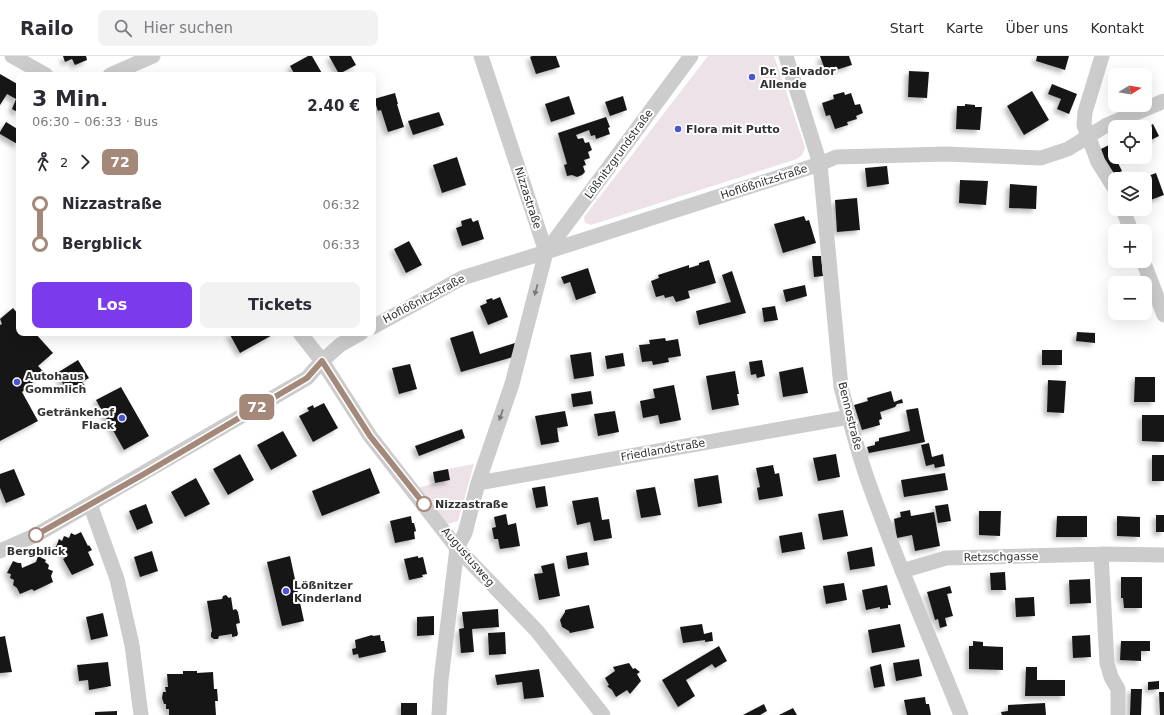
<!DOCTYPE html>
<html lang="de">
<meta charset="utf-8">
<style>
body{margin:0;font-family:"DejaVu Sans",sans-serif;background:#f2f2f3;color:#2b2b33;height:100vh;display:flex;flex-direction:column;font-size:15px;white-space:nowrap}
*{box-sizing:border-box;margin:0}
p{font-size:13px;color:#7c7c81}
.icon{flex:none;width:22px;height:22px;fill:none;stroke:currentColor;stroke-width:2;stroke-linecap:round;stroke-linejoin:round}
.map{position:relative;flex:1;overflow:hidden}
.details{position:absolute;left:16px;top:16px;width:360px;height:264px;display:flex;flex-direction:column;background:#fff;border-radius:8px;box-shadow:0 4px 16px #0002}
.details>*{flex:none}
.badge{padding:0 8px;border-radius:6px;font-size:14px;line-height:26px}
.needle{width:26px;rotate:79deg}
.fabs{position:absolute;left:1108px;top:12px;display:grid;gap:8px}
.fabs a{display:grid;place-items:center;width:44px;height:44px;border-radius:8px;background:#fff;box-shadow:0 4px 16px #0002;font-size:20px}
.map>.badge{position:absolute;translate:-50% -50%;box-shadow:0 0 0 2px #fff}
.legs{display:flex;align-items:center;gap:6px;height:44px;padding:0 16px;font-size:13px}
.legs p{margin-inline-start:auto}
.headline{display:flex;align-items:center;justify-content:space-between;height:68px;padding:0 16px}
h1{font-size:22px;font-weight:800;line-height:30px}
.primary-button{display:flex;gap:8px;margin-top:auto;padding:8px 16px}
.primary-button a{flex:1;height:46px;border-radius:8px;background:#7c3aed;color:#fff;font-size:16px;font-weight:800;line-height:46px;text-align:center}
.primary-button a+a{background:#f2f2f3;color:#2b2b33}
ul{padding:0 16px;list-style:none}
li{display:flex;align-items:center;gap:14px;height:40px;font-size:15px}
li i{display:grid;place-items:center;width:6px;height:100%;margin:0 5px;background:currentColor}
li i::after{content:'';width:10px;height:10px;margin:-5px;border:3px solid;border-radius:50%;background:#fff}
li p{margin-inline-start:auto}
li:first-child i{background:linear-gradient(#0000 50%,currentColor 0)}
li:last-child i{background:linear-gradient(currentColor 50%,#0000 0)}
header{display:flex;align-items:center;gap:24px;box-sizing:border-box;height:56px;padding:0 20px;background:#fff;border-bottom:1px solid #e1e1e2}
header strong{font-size:19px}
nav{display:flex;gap:22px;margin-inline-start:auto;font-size:14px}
.search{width:280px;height:36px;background:#f2f2f3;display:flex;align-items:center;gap:10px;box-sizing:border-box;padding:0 14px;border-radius:8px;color:#7c7c81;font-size:15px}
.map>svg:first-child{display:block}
</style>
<header>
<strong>Railo</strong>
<div class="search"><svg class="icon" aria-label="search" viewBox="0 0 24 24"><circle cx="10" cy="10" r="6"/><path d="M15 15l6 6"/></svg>Hier suchen</div>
<nav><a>Start</a><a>Karte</a><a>Über uns</a><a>Kontakt</a></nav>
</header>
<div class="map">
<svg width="1164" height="659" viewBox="0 0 1164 659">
<defs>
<filter id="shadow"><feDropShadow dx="-3.5" dy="3.5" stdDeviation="2" flood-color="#0004"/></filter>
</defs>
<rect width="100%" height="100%" fill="#fff"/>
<path fill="#ede2e8" d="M708,0H774L805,91L803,98L797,103L591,169L585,167L584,161Z
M474,408L458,465L448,468L418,432L435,427L448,413Z"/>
<path fill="#191919" filter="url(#shadow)" d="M63,0H86L87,4L75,9L72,3L65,6Z
M308,0H312L323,19H295L290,10Z
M329,0H351L356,9L339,18Z
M532,0H556L560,11L536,18L530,1Z
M820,0H849L852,9L826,17Z
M1037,0H1069L1065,14L1036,5Z
M909,15L929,16L927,42L908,41Z
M0,18L19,29V57L12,53L16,43L7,38L0,49Z
M1052,28L1077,38L1069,58L1057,53L1061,43L1048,38Z
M1032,35L1049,64L1024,79L1007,50Z
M844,36L845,39L851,37L855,49L860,48L863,57L856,60L857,63L847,66L848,69L835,73L830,59L826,60L822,47L834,43L833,39Z
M395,37L398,48H397L404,71L388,76L381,54L378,55L374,43Z
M569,40L575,58L551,66L545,48Z
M623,40L627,54L610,60L605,46Z
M965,48L975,49V51H982L980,74L956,73L957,50H965Z
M439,56L444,69L413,79L408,65Z
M606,61L610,71L608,72L610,78L596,83L595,79L591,80L589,74L576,79L578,83L583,82L585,87L589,86L592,94L588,96L590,102L584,104L586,109L583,110L585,116L582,119L577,121L572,119L567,120L564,109L567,108L558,77Z
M6,66L19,74V89L0,78V76Z
M1153,68L1159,80L1145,87V72Z
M1115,86V101L1122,115L1112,120L1099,94Z
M457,101L466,129L442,137L433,109Z
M887,110L889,128L867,131L865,112Z
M1156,117L1164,139L1145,146V123H1140Z
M960,124L988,125L986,149L959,147Z
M1010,128L1037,130L1036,153L1009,152Z
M857,142L860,174L837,176L835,144Z
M804,160L806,165L809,164L816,187L783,197L774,168Z
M471,162L473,166L478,164L484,183L462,190L456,172L462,170L461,165Z
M409,185L422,209L406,217L394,193Z
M812,200H821L823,220L814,221Z
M709,204L716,227L688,235L690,242L676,246L673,240L665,242L664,239L656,241L651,225L659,222L658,219L689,209V212L699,209V207Z
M588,212L596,237L576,244L570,226L564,228L561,221Z
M732,215L746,257L699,269L696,255L731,246L722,219Z
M805,229L807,240L786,246L783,234Z
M500,241L508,261L488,269L480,250L487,247L486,244L492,242L493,244Z
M775,250L778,264L764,266L762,252Z
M13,252L19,259V277H35L53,297L38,310L44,316L22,336L38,365L0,385V269L2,268L0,263Z
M473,275L480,298L515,287L513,301L461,316L450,282Z
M1077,276L1095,277V287L1076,285Z
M229,277H276L240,297Z
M665,282L666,285L678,283L681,300L668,302L669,306L653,309L652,305L642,306L639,289L650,288L649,284Z
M1042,294H1062V309H1042Z
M591,296L594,320L574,323L570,299Z
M623,297L625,310L607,313L605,300Z
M78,304L89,322L82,326L86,331L77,336L74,331L67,335L57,317Z
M762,304L765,320L757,322L756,318L751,319L749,306Z
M410,308L417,333L399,338L392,312Z
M803,311L808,337L783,341L779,316Z
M735,315L739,338H737L739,349L712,354L706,320Z
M1135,321H1155V346H1134Z
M1048,324L1066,325L1064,357L1047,356Z
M674,329L681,364L660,368L658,359L643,362L640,345L655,342L653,333Z
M121,331L149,380L124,394L96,344Z
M591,335L593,348L573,351L571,338Z
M891,335L894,346L902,343L903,347L897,348L895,351L880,356L882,363L879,364L880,369L862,374L854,349L868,345L867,342Z
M324,347L338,372L313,386L299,360L309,355L307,352L313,349L314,352Z
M918,352L925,386L869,397L867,391L875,389V386L879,385V382L910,375L906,354Z
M565,355L568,370L557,372L559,386L541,389L535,360Z
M615,355L619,376L598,380L594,358Z
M1142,359H1164V386L1142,385Z
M462,373L465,382L419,400L415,390Z
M283,375L297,400L271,414L257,389Z
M929,387L932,401L943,398L945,410L935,412L934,408L926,410L921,389Z
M240,398L254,424L228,439L213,413Z
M836,398L840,421L818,425L813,402Z
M1152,399H1164V425H1152Z
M773,409L775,418L779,417L783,440L759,444L757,432L760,431L756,412Z
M370,412L380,437L322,460L312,435Z
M14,413L25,439L6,447L0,432V418Z
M448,413L450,424L435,427L433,416Z
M945,417L948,434L904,441L901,424Z
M718,419L722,447L698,451L694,423Z
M196,422L210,448L185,461L171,436Z
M545,430L548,450L536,452L532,432Z
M655,431L661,459L641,462L636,434Z
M598,441L602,464L609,463L612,482L594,485L590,466L577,469L572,445Z
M146,448L153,467L137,474L129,455Z
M948,448L951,465L938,467L935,450Z
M843,454L848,480L823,484L818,458Z
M910,454L911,460L934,456L940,490L915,495L912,479L897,482L894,463L901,461L900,456Z
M979,455H1001L1000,480L979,479Z
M506,458L508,469L516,467L520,490L500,493L498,483H494L492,472L496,471L494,461Z
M1156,459H1164V476H1156Z
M411,460L412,467H414L416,475L414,476L415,483L395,487L390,465Z
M1057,460H1087V481H1056Z
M1117,460L1140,461V481L1117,480Z
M81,476L88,490L89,489L92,494L88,496L94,509L72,519L63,503L65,502L61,494L56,491L59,483L62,485L64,480L69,482L71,477L75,479Z
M802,476L805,493L782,497L779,480Z
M872,491L875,510L850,514L847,496Z
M152,495L158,515L140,521L134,501Z
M587,496L589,509L568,513L566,500Z
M38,500L46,504L45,506L49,509L48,513L53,515L51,520L53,526L34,535L32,533L20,538L17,532L13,529L14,524L10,522L11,518L7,517L13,505L18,507H21L22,512L36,506Z
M290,500L304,565L282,570L267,506Z
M418,500V502L423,501L427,518L422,519L423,521L409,524L404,503Z
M554,507L560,540L539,544L534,518L543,517L541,510Z
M1005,516L1006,534H991L990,517Z
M1121,521H1142V552H1124L1123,542H1121Z
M1090,523L1091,547L1070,548L1069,524Z
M844,527L847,544L826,548L823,530Z
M887,529L891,549H888V552L880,553V551L866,554L862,534Z
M950,530L952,537L947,538L953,560L945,562L947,570L940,572L938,563L935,564L927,536Z
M226,539L229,542L231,541L233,554L236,553L238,556L240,567L236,568L238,578L237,580L232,581V578L219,580L218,583H214L211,581V577L212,575L207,545L222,543L223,540Z
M1034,541L1035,560L1016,561L1015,542Z
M589,549L594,572L570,577L569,575L562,571L560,564L565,556V554Z
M498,553L499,571L472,573L474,596L461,597L459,573L464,572L462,556Z
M103,557L108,580L91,584L86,561Z
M434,560V579L417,580V561Z
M702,568L704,578L712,576L713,585L705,586V584L683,587L680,571Z
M900,568L905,591L872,597L868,574Z
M505,576L506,598L489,599L488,577Z
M372,579L373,580L380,579L381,585H384L386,596L359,602L358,598L353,599L352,593L356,592L355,584Z
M1090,579L1091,601L1073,602L1072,580Z
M5,580L12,616L0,617V581Z
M973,585L983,586V590L1003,591V614L969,613V590H973Z
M1121,585H1150V595H1141V605L1120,604Z
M719,590L727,605L715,612L712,608L686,624L695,640L678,651L662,624Z
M919,603L922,620L896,625L893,607Z
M108,606L111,630L89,634L88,624L79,625L77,609Z
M629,607L633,613L635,612L640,616L637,618L641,625L630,638L627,634L616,641L612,634L607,630L609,629L605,622L615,615L613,611Z
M881,608L885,630L874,632L870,611Z
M1026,611H1037V624H1065V640H1025Z
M539,613L544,641L524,643L522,626L497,629L495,619Z
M183,615H197V617L213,616L214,633H217L218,645H215L216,659H169V653H166V648H164L162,642L163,636H166L165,631H168L167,618H183Z
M1159,625V633L1148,634V626Z
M1131,633H1142L1141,659H1130Z
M1159,636H1164V659H1160Z
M925,641L926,648H929L931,659H907L904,644Z
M401,647H417V659H401Z
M1045,647L1046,659H1002L1001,656L1008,655V649Z
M764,648L767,655L760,659H743Z
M793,652L797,659H779Z
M117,655V659H95V656Z"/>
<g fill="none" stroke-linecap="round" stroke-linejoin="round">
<path stroke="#ccc" stroke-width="15" d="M12,0L46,19
M786,0L820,108L841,331C849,361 856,390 866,419C894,500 929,579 961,659
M1102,0L1085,56L1084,69L1098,106L1115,133
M110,19L153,0
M1123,153L1131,175
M546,196L691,0
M1143,205L1164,259
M373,271L462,222L546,196L820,108L836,101L946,98L1041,102L1068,93L1105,70L1164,45
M300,277L322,305L370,380L457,492L537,575L603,659
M478,427L849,361
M90,448L117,523L132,589L141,659
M0,495L36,479L90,448L307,322L322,305L340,289L361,277
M1101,498L1107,607L1111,621L1118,633V659
M902,515L946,502L1101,498L1164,499
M439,659L441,624L457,492L465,477L478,427L512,328L546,196L481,0"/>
</g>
<defs><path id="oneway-solid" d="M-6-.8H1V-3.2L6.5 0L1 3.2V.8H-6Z"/></defs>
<g fill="#777">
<use href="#oneway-solid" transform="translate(536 234) rotate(105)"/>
<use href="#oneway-solid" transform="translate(501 359) rotate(109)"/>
</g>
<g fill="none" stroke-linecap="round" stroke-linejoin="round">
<defs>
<path id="line-1" d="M36,479L144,418L307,322L322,305L370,380L424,448"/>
</defs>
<use href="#line-1" stroke="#fff" stroke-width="9"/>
<use href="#line-1" stroke="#a4897a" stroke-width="6"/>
</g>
<g fill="#4b53d2" stroke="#fff" stroke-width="1.5">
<circle cx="752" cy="21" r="4"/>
<circle cx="678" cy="73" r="4"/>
<circle cx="17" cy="326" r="4"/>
<circle cx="122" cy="362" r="4"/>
<circle cx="286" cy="535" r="4"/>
</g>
<g fill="#fff" stroke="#a4897a" stroke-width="2">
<circle cx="424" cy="448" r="7"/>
<circle cx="36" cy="479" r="7"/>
</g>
<g text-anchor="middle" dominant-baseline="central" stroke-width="4" stroke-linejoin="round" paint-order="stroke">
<g font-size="11" font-weight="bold" fill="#323232" stroke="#fff" text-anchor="start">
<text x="760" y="15">Dr. Salvador<tspan x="760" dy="13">Allende</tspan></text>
<text x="686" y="73">Flora mit Putto</text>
<text x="25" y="320">Autohaus<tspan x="25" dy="13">Gommlich</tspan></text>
<text x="114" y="356" text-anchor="end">Getränkehof<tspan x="114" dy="13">Flack</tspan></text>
<text x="294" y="529">Lößnitzer<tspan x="294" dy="13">Kinderland</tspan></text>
</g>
<g font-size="11" fill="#323232" stroke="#fff">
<text transform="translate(619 98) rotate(-54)">Lößnitzgrundstraße</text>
<text transform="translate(764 126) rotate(-18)">Hoflößnitzstraße</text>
<text transform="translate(528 142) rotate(72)">Nizzastraße</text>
<text transform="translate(424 243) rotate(-28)">Hoflößnitzstraße</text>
<text transform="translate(850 360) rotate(76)">Bennostraße</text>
<text transform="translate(663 394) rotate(-10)">Friedlandstraße</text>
<text transform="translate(468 501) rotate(49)">Augustusweg</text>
<text transform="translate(1001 501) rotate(-1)">Retzschgasse</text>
</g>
<g font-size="11" font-weight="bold" fill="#323232" stroke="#fff" text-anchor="start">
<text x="435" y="448">Nizzastraße</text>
<text x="36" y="495" text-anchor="middle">Bergblick</text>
</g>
</g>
</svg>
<div class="fabs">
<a><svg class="needle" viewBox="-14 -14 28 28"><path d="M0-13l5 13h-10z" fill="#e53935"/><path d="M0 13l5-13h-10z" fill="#7c7c81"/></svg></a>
<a><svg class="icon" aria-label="locate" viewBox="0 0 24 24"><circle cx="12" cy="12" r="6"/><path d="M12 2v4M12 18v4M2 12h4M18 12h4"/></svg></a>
<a><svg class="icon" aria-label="layers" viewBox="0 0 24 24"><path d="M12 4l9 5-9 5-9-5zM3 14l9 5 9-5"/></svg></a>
<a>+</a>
<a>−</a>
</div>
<b class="badge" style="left:257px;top:351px;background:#a4897a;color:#fff">72</b>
<section class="details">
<div class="headline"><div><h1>3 Min.</h1><p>06:30 – 06:33 · Bus</p></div><b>2.40 €</b></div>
<div class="legs"><svg class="icon" aria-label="walk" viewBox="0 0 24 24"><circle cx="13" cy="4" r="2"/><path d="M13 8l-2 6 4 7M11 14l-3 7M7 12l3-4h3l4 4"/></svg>2<svg class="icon" aria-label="forward" viewBox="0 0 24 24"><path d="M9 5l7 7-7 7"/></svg><b class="badge" style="background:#a4897a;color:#fff">72</b></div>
<ul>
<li><i style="color:#a4897a"></i><b>Nizzastraße</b><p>06:32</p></li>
<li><i style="color:#a4897a"></i><b>Bergblick</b><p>06:33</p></li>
</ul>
<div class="primary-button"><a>Los</a><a>Tickets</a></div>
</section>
</div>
